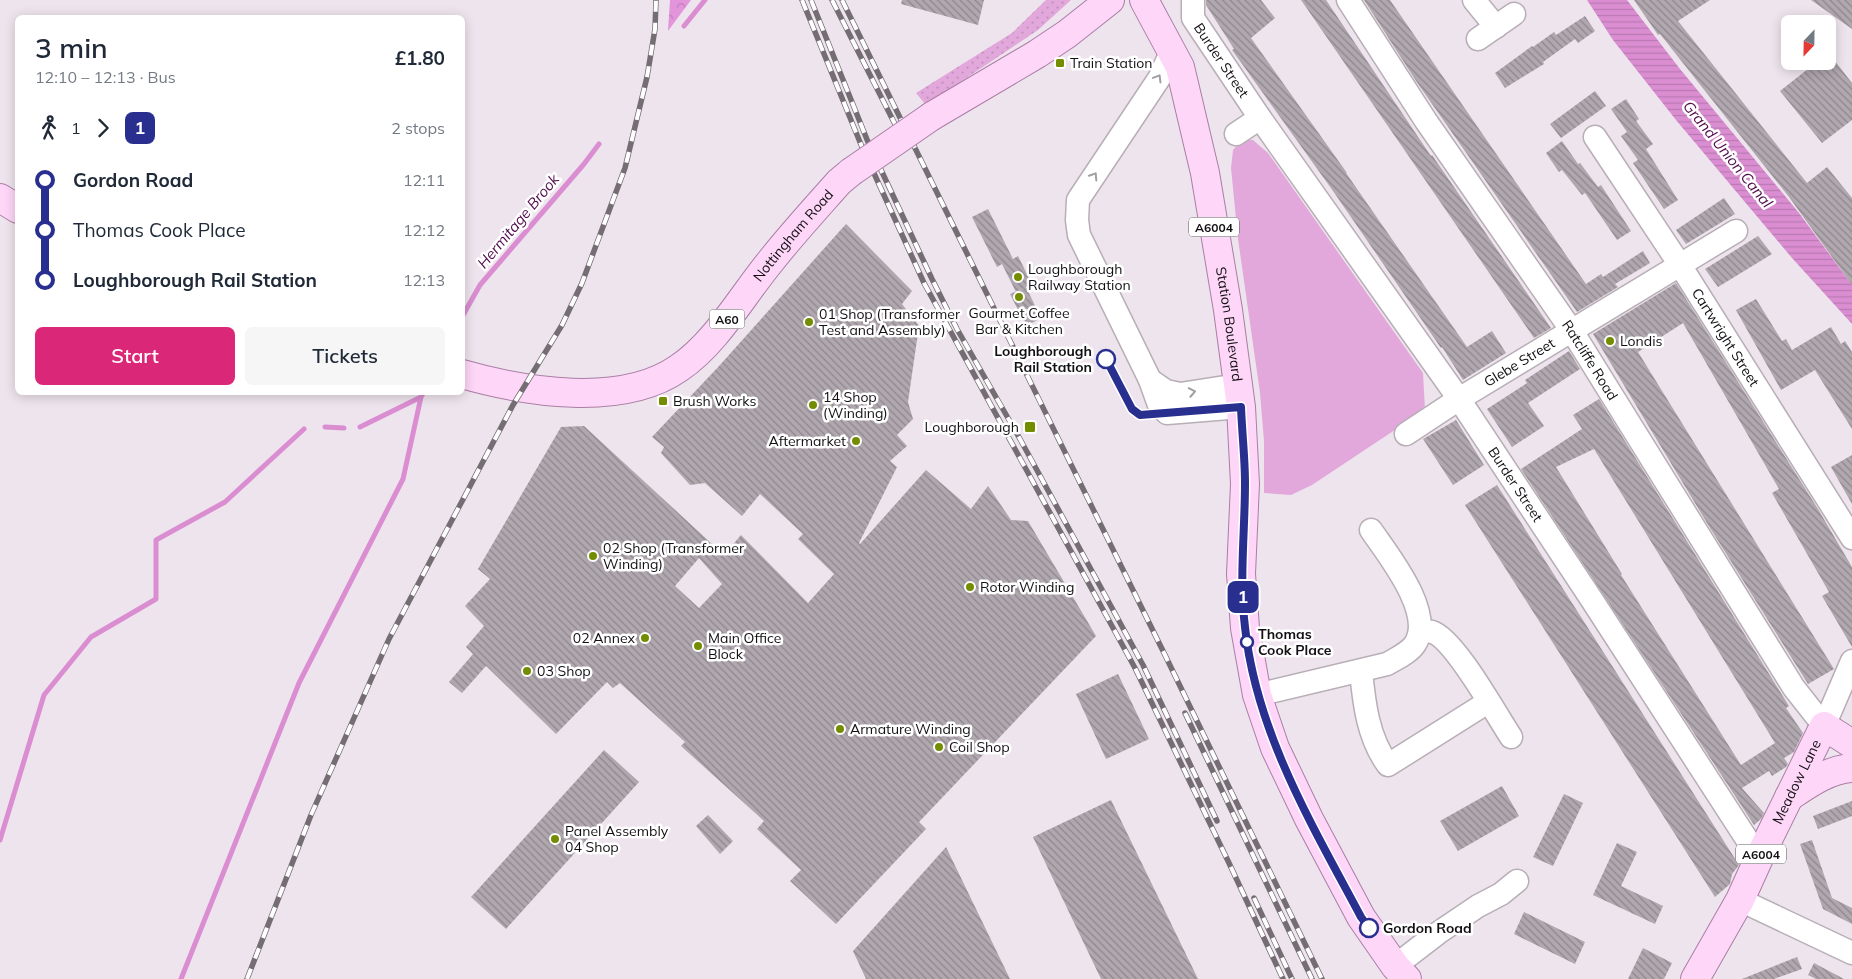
<!DOCTYPE html>
<meta charset="utf-8">
<style>
body{margin:0;font-family:Mulish,sans-serif;background:#f6f6f7;color:#1f2937;height:100vh;display:flex;flex-direction:column;font-size:19px;white-space:nowrap}
*{box-sizing:border-box;margin:0}
p{font-size:16px;color:#747a83}
.icon{flex:none;width:28px;height:28px;fill:none;stroke:currentColor;stroke-width:2;stroke-linecap:round;stroke-linejoin:round}
.map{position:relative;flex:1;overflow:hidden}
.details{position:absolute;left:15px;top:15px;width:450px;height:380px;display:flex;flex-direction:column;background:#fff;border-radius:8px;box-shadow:0 2px 12px #0003}
.details>*{flex:none}
.badge{padding:0 10px;border-radius:8px;font-size:18px;line-height:32px}
.needle{width:32px;rotate:202deg}
.fabs{position:absolute;left:1781px;top:15px;display:grid;gap:10px}
.fabs a{display:grid;place-items:center;width:55px;height:55px;border-radius:8px;background:#fff;box-shadow:0 2px 12px #0003;font-size:25px}
.map>.badge{position:absolute;translate:-50% -50%;box-shadow:0 0 0 2px #fff}
.legs{display:flex;align-items:center;gap:8px;height:55px;padding:0 20px;font-size:16px}
.legs p{margin-inline-start:auto}
.headline{display:flex;align-items:center;justify-content:space-between;height:85px;padding:0 20px}
h1{font-size:28px;font-weight:600;line-height:38px}
.action{display:flex;gap:10px;margin-top:auto;padding:10px 20px}
.action a{flex:1;height:58px;border-radius:8px;background:#db2777;color:#fff;font-size:20px;font-weight:600;line-height:58px;text-align:center}
.action a+a{background:#f6f6f7;color:#1f2937}
ul{padding:0 20px;list-style:none}
li{display:flex;align-items:center;gap:18px;height:50px;font-size:19px}
li i{display:grid;place-items:center;width:8px;height:100%;margin:0 6px;background:currentColor}
li i::after{content:'';width:12px;height:12px;margin:-6px;border:4px solid;border-radius:50%;background:#fff}
li p{margin-inline-start:auto}
li:first-child i{background:linear-gradient(#0000 50%,currentColor 0)}
li:last-child i{background:linear-gradient(currentColor 50%,#0000 0)}
.map>svg:first-child{display:block}
</style>
<div class="map">
<svg width="1852" height="979" viewBox="0 0 1852 979">
<defs>
<pattern id="grass-dots" width="8" height="8" patternUnits="userSpaceOnUse" patternTransform="scale(1.25)"><rect width="8" height="8" fill="#e2a8db"/><path d="M2 2h.1M6 6h.1" fill="none" stroke="#c190bb" stroke-width="1.8" stroke-linecap="round"/></pattern>
<pattern id="forest-crowns" width="20" height="18" patternUnits="userSpaceOnUse" patternTransform="scale(1.25)"><rect width="20" height="18" fill="#e295da"/><path d="M2 6a3 3 0 1 1 6 0M12 15a3 3 0 1 1 6 0" fill="none" stroke="#c17fba"/></pattern>
<pattern id="water-rules" width="6" height="5" patternUnits="userSpaceOnUse" patternTransform="scale(1.25)"><rect width="6" height="5" fill="#da8ed1"/><path d="M0 2.5h6" fill="none" stroke="#ba79b3"/></pattern>
<pattern id="building-back-hatch" width="6" height="6" patternUnits="userSpaceOnUse" patternTransform="scale(1.25)"><rect width="6" height="6" fill="#b0a7af"/><path d="M-1 5l2 2M0 0l6 6M5-1l2 2" fill="none" stroke="#8e878d"/></pattern>
</defs>
<rect width="100%" height="100%" fill="#eee4ed"/>
<path fill="url(#grass-dots)" d="M1046,0H1071L1038,30L926,105L916,93L1012,33Z"/>
<path fill="url(#forest-crowns)" d="M670,0H691L668,31Z"/>
<path fill="#e2a8db" d="M1247,140H1253L1268,153L1423,373L1425,410L1312,485L1291,495L1264,493V441L1260,393L1238,239L1231,168L1233,150L1241,141Z"/>
<path fill="url(#water-rules)" d="M1587,0H1627L1680,69L1799,213L1852,285V324L1792,258L1676,120L1613,40Z"/>
<g fill="none" stroke-linecap="round" stroke-linejoin="round">
<path stroke="#da8ed1" stroke-width="5" d="M684,26L705,0
M462,317L480,285L584,164L599,144
M325,427L344,428
M360,427L421,397L424,392
M0,840L44,695L91,637L156,599V540L225,502L304,429
M181,979L299,683L403,479L421,397"/>
</g>
<path fill="url(#building-back-hatch)" fill-rule="evenodd" d="M902,0H984L978,25L901,4Z
M1206,0H1261L1275,18L1251,38L1347,173H1346L1467,347L1492,331L1506,353L1463,380L1442,347L1441,348L1333,191L1232,50L1234,49L1206,5Z
M1301,0H1326L1431,156L1432,155L1551,328L1534,338Z
M1364,0H1390L1586,284L1601,274L1603,277L1643,251L1650,263L1615,284L1618,287L1577,312L1416,81Z
M1634,0H1710L1678,21L1807,183L1827,167L1852,198V285L1789,197L1660,34L1658,35Z
M1811,0H1852V29Z
M1585,16L1595,31L1578,43L1575,39L1543,62L1544,64L1505,88L1495,73L1532,46L1533,47L1554,32L1556,35Z
M1818,61H1835L1852,83V120L1822,143L1780,91Z
M1595,91L1606,106L1561,138L1550,124Z
M1626,99L1639,119L1636,121L1653,144L1646,149L1678,200L1664,209L1633,163L1638,160L1621,136L1627,132L1611,109Z
M1562,141L1578,164L1580,163L1598,187L1601,185L1631,231L1617,240L1585,193L1582,195L1562,170L1559,172L1546,153Z
M1724,198L1735,214L1686,244L1676,230Z
M988,209L1013,259L1018,256L1032,284L1016,292L1002,264L997,267L972,217Z
M846,224L912,291L902,304L919,326L908,402L913,419L897,435L907,446L890,461L897,467L859,543L860,544L926,470L971,509L988,486L1011,520L1028,521L1096,636L919,822L926,829L836,924L790,881L801,870L757,829L764,821L681,746L685,742L620,683L613,688L607,682L556,734L486,666L462,693L449,682L473,654L466,647L484,626L465,606L490,579L478,569L561,427L584,426L724,555L741,535L808,603L834,574L798,539L803,534L760,494L742,516L705,483L690,485L661,453L664,447L652,437L720,365ZM699,558L722,584L699,608L675,586Z
M1758,236L1772,254L1718,287L1705,269Z
M1676,283L1818,509L1852,567V647L1822,596L1829,592L1772,493L1779,489L1683,323L1638,352L1834,669L1808,684L1710,528L1593,334Z
M1026,287L1041,318L1026,326L1010,294Z
M1756,299L1782,341L1786,339L1792,350L1831,327L1841,344L1845,341L1852,352V429L1815,370L1781,390L1736,310Z
M1569,351L1580,369L1528,403L1544,426L1512,447L1487,409L1527,383L1525,380Z
M1599,399L1789,706L1786,708L1803,733L1794,752L1784,758L1788,764L1786,767L1772,776L1769,771L1742,788L1764,813L1761,819L1754,825L1521,469L1582,429L1573,415ZM1594,449L1775,743L1741,765L1621,575L1622,574L1556,467Z
M1456,420L1484,465L1453,485L1423,439Z
M1852,455V504L1831,467Z
M1497,485L1739,865L1732,874L1730,884L1715,897L1465,505Z
M1118,674L1149,739L1106,759L1076,694Z
M604,750L639,782L506,929L471,897Z
M1502,786L1519,816L1458,851L1440,821Z
M1564,794L1583,803L1553,866L1533,857Z
M1111,800L1198,979H1101L1033,837Z
M1852,801V816L1818,829L1813,816Z
M708,815L733,841L720,854L696,826Z
M1812,840L1832,898L1852,908V924L1823,909L1800,844Z
M1617,843L1637,852L1621,886L1663,906L1655,924L1593,895Z
M946,847L1010,979H866L853,951Z
M1524,912L1585,942L1575,964L1514,934Z
M1643,948L1672,963L1664,979H1628Z
M1797,957L1802,969L1774,979H1742Z
M1814,963L1844,979H1816L1808,975Z"/>
<g fill="none" stroke-linecap="round" stroke-linejoin="round">
<defs>
<g id="minor">
<path id="s1" d="M1193,0V18L1260,118L1459,399L1590,597L1759,858"/>
<path id="s2" d="M1348,0L1426,121L1572,331L1794,688L1824,726L1852,661"/>
<path d="M1474,0L1496,27"/>
<path d="M1478,39L1514,14"/>
<path d="M1172,50L1160,77L1078,200L1077,220L1079,235L1150,380L1159,405L1167,413L1241,407"/>
<path d="M1236,134L1260,118"/>
<path id="s3" d="M1595,137L1680,265L1852,538"/>
<path d="M1150,380L1166,391L1180,394L1238,385"/>
<path id="s4" d="M1406,434L1459,399L1736,231"/>
<path d="M1420,632C1424,632 1429,631 1432,632C1454,638 1497,716 1511,737"/>
<path d="M1361,671C1364,703 1368,738 1388,765L1488,702"/>
<path d="M1257,695L1387,664C1397,658 1409,653 1415,644C1435,613 1388,555 1371,530"/>
<path d="M1740,900L1852,953"/>
<path d="M1395,966L1438,933L1478,906L1501,894L1517,881"/>
</g>
<g id="major">
<path id="s5" d="M1144,0L1180,67L1205,173L1228,310L1241,407L1245,484L1241,574L1245,628L1257,695L1275,748L1309,819L1361,917L1395,966L1407,979"/>
<path d="M932,116L1037,54L1067,34L1110,0"/>
<path d="M0,198L18,209"/>
<path id="s6" d="M462,374C525,392 622,408 679,368C716,343 742,296 770,262C792,234 816,208 839,182L851,172"/>
<path d="M1789,797C1807,785 1829,769 1852,768"/>
<path id="s7" d="M1695,979L1740,900L1759,858L1824,726L1852,744"/>
</g>
</defs>
<use href="#minor" stroke="#b8aeb6" stroke-width="25"/>
<use href="#major" stroke="#aa7ea5" stroke-width="30"/>
<use href="#minor" stroke="#fff" stroke-width="22"/>
<use href="#major" stroke="#fdd6f8" stroke-width="28"/>
<defs>
<path id="rail" d="M802,0L862,147L924,283L1135,668L1229,863L1283,979
M811,0L868,142L932,279L957,329L1020,439L1143,665L1217,821
M832,0L901,136
M842,0L1165,655L1322,979
M1185,713L1312,979
M1254,898L1292,979
M247,979L311,815L389,639L513,405L562,325L582,283L625,168L647,77L655,29L656,0"/>
</defs>
<use href="#rail" stroke="#746e74" stroke-width="5.5"/>
<use href="#rail" stroke="#fff" stroke-width="4" stroke-dasharray="11" stroke-linecap="butt"/>
<defs>
<path id="major-bridge" d="M851,172L932,116"/>
</defs>
<use href="#major-bridge" stroke="#aa7ea5" stroke-width="30" stroke-linecap="butt"/>
<use href="#major-bridge" stroke="#fdd6f8" stroke-width="28"/>
</g>
<defs><path id="oneway-chevron" d="M-2-3.5L2.5 0L-2 3.5" fill="none" stroke-width="1.6" stroke-linecap="round" stroke-linejoin="round" transform="scale(1.25)"/></defs>
<g stroke="#a19fa1">
<use href="#oneway-chevron" transform="translate(1158 78) rotate(-59)"/>
<use href="#oneway-chevron" transform="translate(1094 176) rotate(-57)"/>
<use href="#oneway-chevron" transform="translate(1192 392) rotate(-11)"/>
</g>
<g fill="none" stroke-linecap="round" stroke-linejoin="round">
<defs>
<path id="line-1" d="M1106,359L1132,409L1140,415L1241,407C1242,433 1245,458 1245,483C1245,532 1239,578 1245,627C1256,732 1312,825 1361,917L1369,928"/>
</defs>
<use href="#line-1" stroke="#fff" stroke-width="11"/>
<use href="#line-1" stroke="#282f8f" stroke-width="8"/>
</g>
<g fill="#748c00" stroke="#fff" stroke-width="2">
<rect x="1055" y="58" width="10" height="10" rx="2.5"/>
<circle cx="1018" cy="277" r="5"/>
<circle cx="1019" cy="297" r="5"/>
<circle cx="809" cy="322" r="5"/>
<circle cx="1610" cy="341" r="5"/>
<rect x="658" y="396" width="10" height="10" rx="2.5"/>
<circle cx="813" cy="405" r="5"/>
<rect x="1024" y="421" width="12" height="12" rx="2.5"/>
<circle cx="856" cy="441" r="5"/>
<circle cx="593" cy="556" r="5"/>
<circle cx="970" cy="587" r="5"/>
<circle cx="645" cy="638" r="5"/>
<circle cx="698" cy="646" r="5"/>
<circle cx="527" cy="671" r="5"/>
<circle cx="840" cy="729" r="5"/>
<circle cx="939" cy="747" r="5"/>
<circle cx="555" cy="839" r="5"/>
</g>
<g fill="#fff" stroke="#282f8f" stroke-width="2.5">
<circle cx="1106" cy="359" r="9"/>
<circle cx="1247" cy="642" r="6"/>
<circle cx="1369" cy="928" r="9"/>
</g>
<g text-anchor="middle" dominant-baseline="central" stroke-width="5" stroke-linejoin="round" paint-order="stroke">
<g fill="#fff" stroke="#5a585a" stroke-width="1">
<rect x="1189" y="217.5" width="50" height="19" rx="4"/>
<rect x="709.5" y="309.5" width="35" height="19" rx="4"/>
<rect x="1736" y="844.5" width="50" height="19" rx="4"/>
</g>
<g font-size="12" font-weight="bold" fill="#131013">
<text x="1214" y="227">A6004</text>
<text x="727" y="319">A60</text>
<text x="1761" y="854">A6004</text>
</g>
<g font-size="14" fill="#131013" stroke="#fff">
<text stroke="none"><textPath href="#s1" startOffset="69">Burder Street</textPath></text>
<text stroke="none"><textPath href="#s6" startOffset="399">Nottingham Road</textPath></text>
<text stroke="none"><textPath href="#s5" startOffset="338">Station Boulevard</textPath></text>
<text stroke="none"><textPath href="#s3" startOffset="239">Cartwright Street</textPath></text>
<text stroke="none"><textPath href="#s2" startOffset="434">Ratcliffe Road</textPath></text>
<text stroke="none"><textPath href="#s4" startOffset="134">Glebe Street</textPath></text>
<text stroke="none"><textPath href="#s1" startOffset="585">Burder Street</textPath></text>
<text stroke="none"><textPath href="#s7" startOffset="222">Meadow Lane</textPath></text>
</g>
<g font-size="14" fill="#131013" stroke="#fff" text-anchor="start">
<text x="1070" y="63">Train Station</text>
<text x="1028" y="269">Loughborough<tspan x="1028" dy="16">Railway Station</tspan></text>
<text x="1019" y="313" text-anchor="middle">Gourmet Coffee<tspan x="1019" dy="16">Bar &amp; Kitchen</tspan></text>
<text x="819" y="314">01 Shop (Transformer<tspan x="819" dy="16">Test and Assembly)</tspan></text>
<text x="1620" y="341">Londis</text>
<text x="823" y="397">14 Shop<tspan x="823" dy="16">(Winding)</tspan></text>
<text x="673" y="401">Brush Works</text>
<text x="1019" y="427" text-anchor="end">Loughborough</text>
<text x="846" y="441" text-anchor="end">Aftermarket</text>
<text x="603" y="548">02 Shop (Transformer<tspan x="603" dy="16">Winding)</tspan></text>
<text x="980" y="587">Rotor Winding</text>
<text x="635" y="638" text-anchor="end">02 Annex</text>
<text x="708" y="638">Main Office<tspan x="708" dy="16">Block</tspan></text>
<text x="537" y="671">03 Shop</text>
<text x="850" y="729">Armature Winding</text>
<text x="949" y="747">Coil Shop</text>
<text x="565" y="831">Panel Assembly<tspan x="565" dy="16">04 Shop</tspan></text>
</g>
<g font-size="14" font-weight="bold" fill="#131013" stroke="#fff" text-anchor="start">
<text x="1092" y="351" text-anchor="end">Loughborough<tspan x="1092" dy="16">Rail Station</tspan></text>
<text x="1258" y="634">Thomas<tspan x="1258" dy="16">Cook Place</tspan></text>
<text x="1383" y="928">Gordon Road</text>
</g>
<g font-size="15" font-style="italic" fill="#510c4d" stroke="#fff">
<text transform="translate(1728 154) rotate(51)">Grand Union Canal</text>
<text transform="translate(518 221) rotate(-50)">Hermitage Brook</text>
</g>
</g>
</svg>
<div class="fabs">
<a><svg class="needle" viewBox="-14 -14 28 28"><path d="M0-13l5 13h-10z" fill="#e53935"/><path d="M0 13l5-13h-10z" fill="#747a83"/></svg></a>
</div>
<b class="badge" style="left:1243px;top:597px;background:#282f8f;color:#fff">1</b>
<section class="details">
<div class="headline"><div><h1>3 min</h1><p>12:10 – 12:13 · Bus</p></div><b>£1.80</b></div>
<div class="legs"><svg class="icon" aria-label="walk" viewBox="0 0 24 24"><circle cx="13" cy="4" r="2"/><path d="M13 8l-2 6 4 7M11 14l-3 7M7 12l3-4h3l4 4"/></svg>1<svg class="icon" aria-label="forward" viewBox="0 0 24 24"><path d="M9 5l7 7-7 7"/></svg><b class="badge" style="background:#282f8f;color:#fff">1</b><p>2 stops</p></div>
<ul>
<li><i style="color:#282f8f"></i><b>Gordon Road</b><p>12:11</p></li>
<li><i style="color:#282f8f"></i><span>Thomas Cook Place</span><p>12:12</p></li>
<li><i style="color:#282f8f"></i><b>Loughborough Rail Station</b><p>12:13</p></li>
</ul>
<div class="action"><a>Start</a><a>Tickets</a></div>
</section>
</div>
